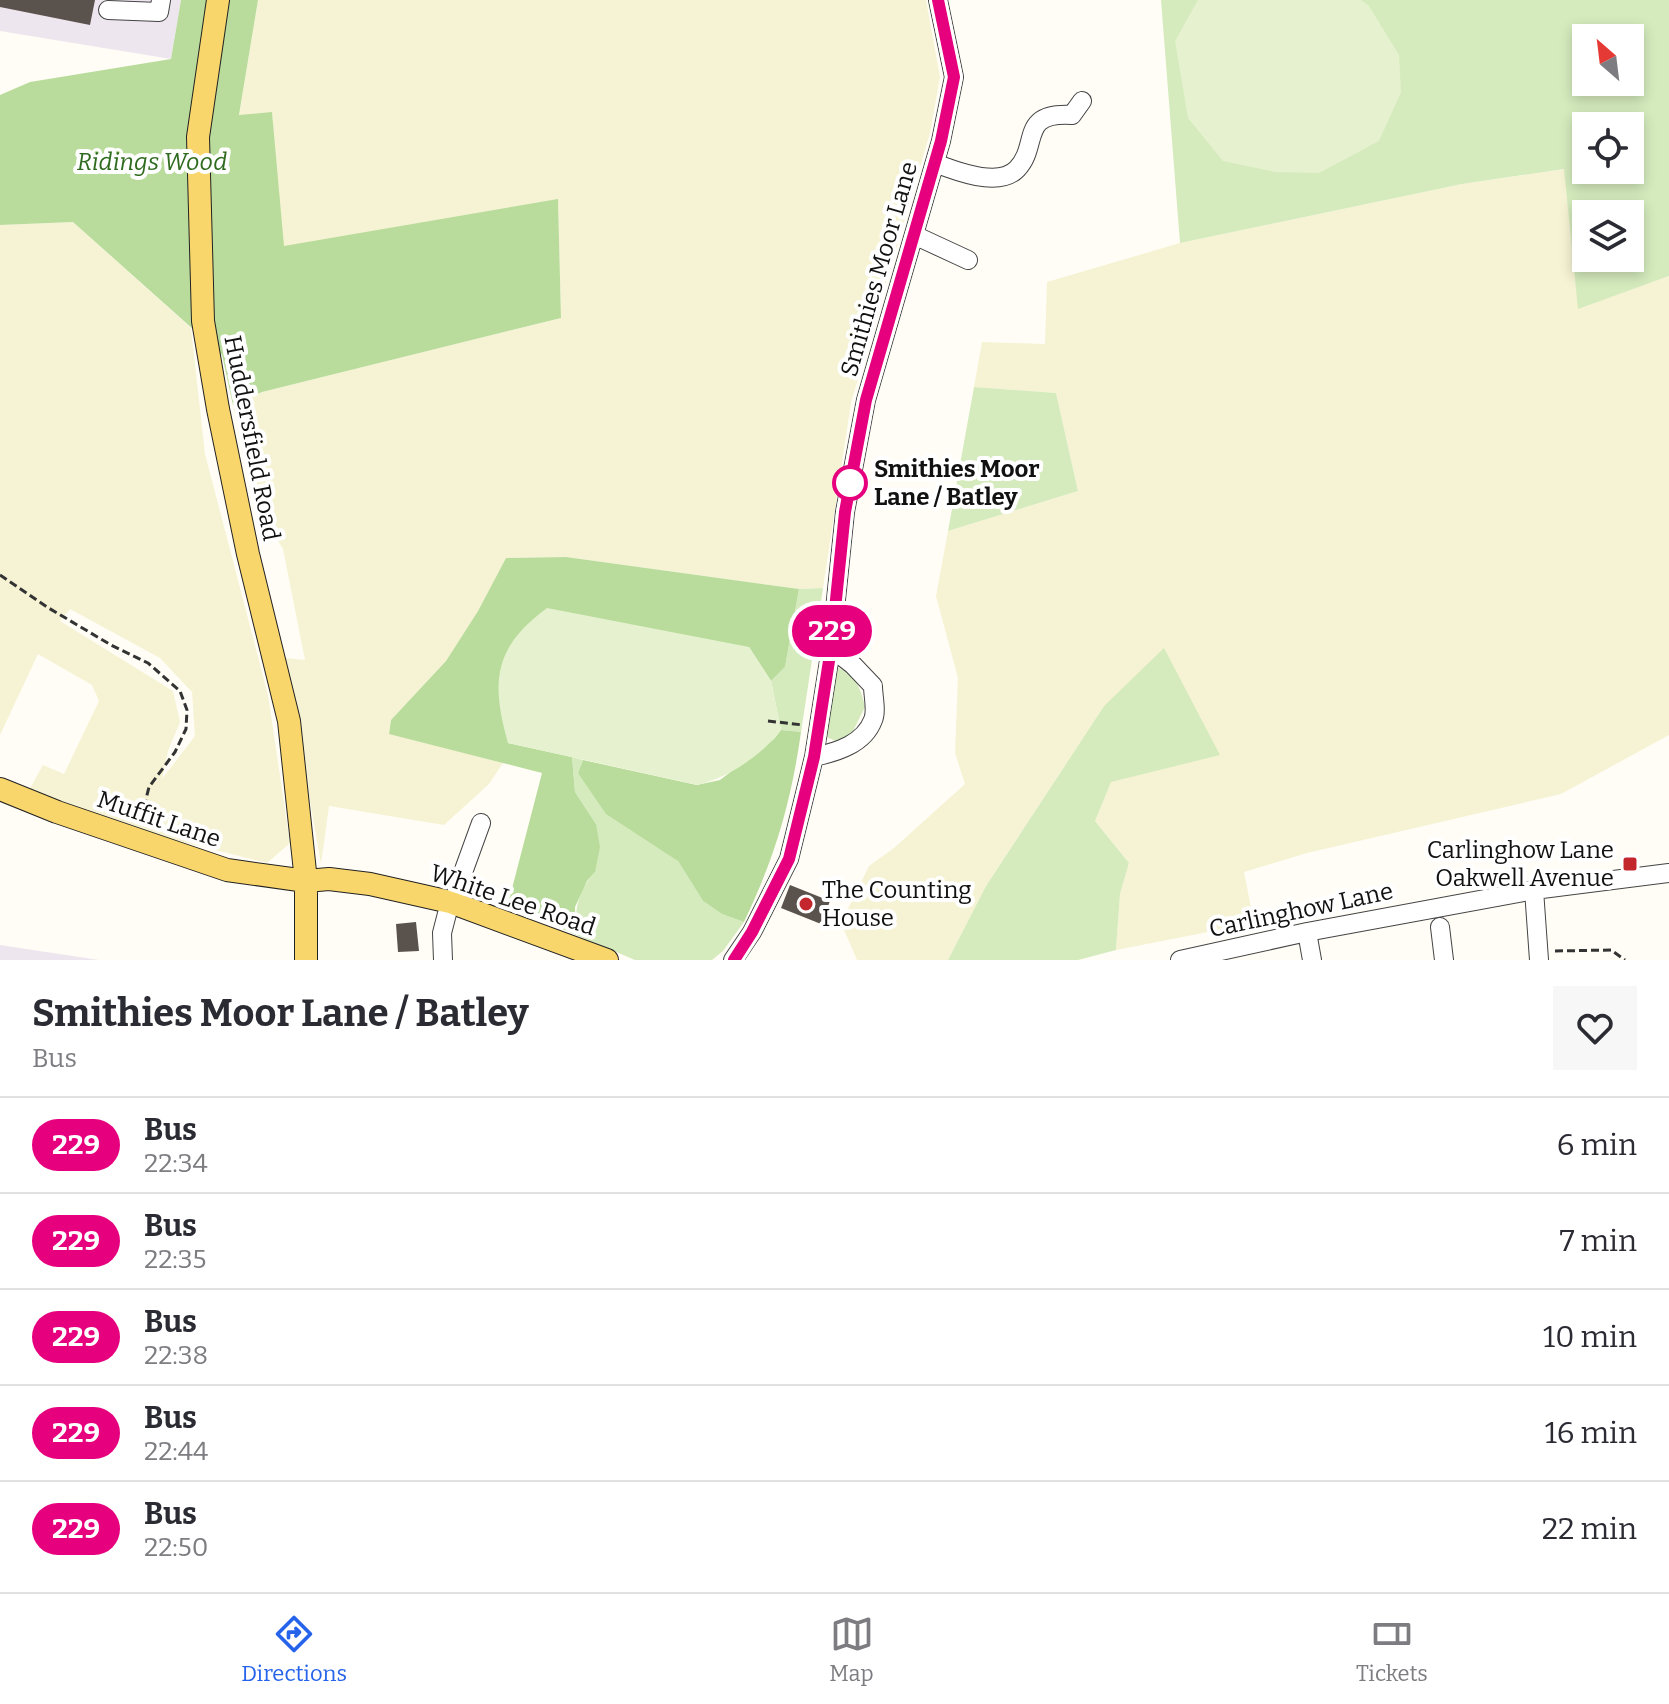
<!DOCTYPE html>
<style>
body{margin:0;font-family:Bitter,serif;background:#f7f7f7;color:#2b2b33;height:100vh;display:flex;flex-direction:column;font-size:30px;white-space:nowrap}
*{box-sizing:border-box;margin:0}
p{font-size:26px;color:#7c7c81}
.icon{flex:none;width:44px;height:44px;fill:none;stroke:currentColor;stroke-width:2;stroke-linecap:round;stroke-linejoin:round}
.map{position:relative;height:960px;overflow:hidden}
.sheet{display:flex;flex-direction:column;background:#fff;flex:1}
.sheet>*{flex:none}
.badge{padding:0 16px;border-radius:26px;font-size:28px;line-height:52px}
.needle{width:52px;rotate:332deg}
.buttons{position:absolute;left:1572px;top:24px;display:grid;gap:16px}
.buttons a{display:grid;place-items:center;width:72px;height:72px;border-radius:0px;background:#fff;box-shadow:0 4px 12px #0003;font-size:40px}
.map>.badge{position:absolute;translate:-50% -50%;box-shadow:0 0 0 4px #fff}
.round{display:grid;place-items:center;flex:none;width:84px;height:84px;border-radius:0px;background:#f7f7f7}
.overview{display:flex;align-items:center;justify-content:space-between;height:136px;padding:0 32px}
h1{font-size:38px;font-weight:700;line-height:60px}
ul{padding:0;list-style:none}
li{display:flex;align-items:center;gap:24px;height:96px;padding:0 32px;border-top:2px solid #e1e1e2}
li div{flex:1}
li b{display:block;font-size:30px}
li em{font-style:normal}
li .badge{min-width:88px;font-weight:700;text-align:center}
.tab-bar{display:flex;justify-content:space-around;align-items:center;height:112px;border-top:2px solid #e1e1e2;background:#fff;font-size:22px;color:#7c7c81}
.tab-bar a{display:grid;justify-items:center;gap:4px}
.tab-bar .active{color:#2563eb}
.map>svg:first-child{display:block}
</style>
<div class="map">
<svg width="1669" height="960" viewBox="0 0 1669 960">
<rect width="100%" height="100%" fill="#fffdf5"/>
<path fill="#eee6ef" d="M0,0H181L171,59L0,31Z
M0,945L99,960H0Z"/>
<path fill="#f6f3d4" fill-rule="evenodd" d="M258,0H926L940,77L930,133L851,403L823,588L799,589L566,557L506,558L478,611L446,661L391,720L389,733L503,763L489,784L444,825L329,806L321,864L285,658L305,660L283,549L257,507L233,405L262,392L561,318L558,200L283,247L272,113L239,116Z
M1565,169L1579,308L1669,276V735L1561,794L1307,853L1244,872L1254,923L1116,950L1120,894L1129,863L1095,821L1111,781L1104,706L986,886L948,960H857L841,923L869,866L894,848L965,784L955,753L958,678L936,596L948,531L1078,491L1056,393L974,387L982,342L1045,344L1047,282L1180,243L1462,184Z
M73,222L191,328L205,454L268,695L290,843L267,863L148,833L29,790L43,765L64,774L99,701L92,685L38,654L0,735V225ZM70,609L160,658L192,692L195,736L162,779L168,751L180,722L173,691L60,621Z"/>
<path fill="#d5ebbd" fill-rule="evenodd" d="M1161,0H1669V276L1578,309L1564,169L1462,184L1180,243ZM1586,38H1630V82H1586ZM1586,126H1630V170H1586ZM1586,214H1630V258H1586Z
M974,387L1056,393L1078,491L948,531Z
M823,588L801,732L781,730L771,681L785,667L799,589Z
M1164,648L1220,755L1111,782L1095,821L1129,863L1120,894L1116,950L1078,960H948L986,886L1104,706Z
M834,666C854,673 861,687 865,707L851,735L836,741L826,737Z
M572,757L583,760L578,773L678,861L703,901L722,914L744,922L723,951L712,960H635L576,935C575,909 577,892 595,872L596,824L575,792Z"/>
<path fill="#b9dc9c" d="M181,0H258L239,115L272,112L284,246L558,199L561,318L262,392L233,405L222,355L73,222L0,225V95L30,82L171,59Z
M566,557L799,589L785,667L771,681L749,647L508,743L572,757L575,792L596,824L600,847L595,872L587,881L575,907L576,935L508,904L542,773L389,734L391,720L446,661L478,611L506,558Z
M781,730L801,732C791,803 775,857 744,922L722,914L703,901L678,861L606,814L578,773L583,760L697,785L720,780L774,739Z"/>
<path fill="#e6f2cf" d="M1198,0H1361L1369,6L1399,55L1401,92L1379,141L1319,173L1275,172L1223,161L1188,118L1175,41Z
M547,608L749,647L771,681L781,730C762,755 728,778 697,785L508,743C491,682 493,648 547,608Z"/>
<path fill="#5a524d" d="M0,0H95L90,25L0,7Z
M790,885L830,901L821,924L781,908Z
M416,922L419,951L398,952L396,924Z"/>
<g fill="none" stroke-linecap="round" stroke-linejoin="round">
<defs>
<path id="minor" d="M108,10L159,12L161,0
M935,163C955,171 999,188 1017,169C1040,145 1018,112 1072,115L1082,101
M914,235L968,260
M814,757C837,752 864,744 873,720C877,711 873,696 873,686L853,665L831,648
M1534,890L1539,960
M454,904L457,889L481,823
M1440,927L1444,960
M1307,932L1312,960
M443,960L442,933L450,902
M733,960L752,932L789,859L814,757L831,648L845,512L866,400L941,141L954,77L938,0
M1180,960L1307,932L1534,890L1669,873"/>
<path id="major" d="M218,0L198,137L203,321L218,409L248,554L289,721L306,881V960
M0,789L57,812L227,870L306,881L329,879L370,884L450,902L607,960"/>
</defs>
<use href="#minor" stroke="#444" stroke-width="20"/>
<use href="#major" stroke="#222" stroke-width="24"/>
<path stroke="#333" stroke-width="3" stroke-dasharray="8 4" stroke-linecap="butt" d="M0,575L47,607L111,645L148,663L180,691L187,710L186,729L175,752L149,787L140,823
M768,721L803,725
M1555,951L1611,950L1625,960"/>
<use href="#minor" stroke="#fff" stroke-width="18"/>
<use href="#major" stroke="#f9d66b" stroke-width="22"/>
</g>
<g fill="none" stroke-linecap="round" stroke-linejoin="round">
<defs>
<path id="line" d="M734,960L752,932L789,859L814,757L831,648L845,512L866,400L941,141L954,77L938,0"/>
</defs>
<use href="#line" stroke="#fff" stroke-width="18"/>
<use href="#line" stroke="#e6007e" stroke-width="12"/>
</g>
<circle fill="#fff" stroke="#e6007e" stroke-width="4" cx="850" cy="483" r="16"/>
<g fill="#c4262e" stroke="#fff" stroke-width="3">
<rect x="1622" y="856" width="16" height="16" rx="4"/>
<circle cx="806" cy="904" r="8"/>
</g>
<g text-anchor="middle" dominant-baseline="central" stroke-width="8" stroke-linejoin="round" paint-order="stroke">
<g font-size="24" font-style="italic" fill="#2f6b1f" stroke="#fff">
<text x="152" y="162">Ridings Wood</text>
</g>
<g font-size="24" fill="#111" stroke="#fff">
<text transform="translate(879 269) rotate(-74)">Smithies Moor Lane</text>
<text transform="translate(252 438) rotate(79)">Huddersfield Road</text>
<text transform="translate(159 819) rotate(19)">Muffit Lane</text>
<text transform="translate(513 900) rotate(19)">White Lee Road</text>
<text transform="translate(1301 910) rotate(-12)">Carlinghow Lane</text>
</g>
<g font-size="24" font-weight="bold" fill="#111" stroke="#fff" text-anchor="start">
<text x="874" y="469">Smithies Moor<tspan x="874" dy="28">Lane / Batley</tspan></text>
</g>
<g font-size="24" fill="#111" stroke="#fff" text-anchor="end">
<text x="1614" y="850">Carlinghow Lane<tspan x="1614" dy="28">Oakwell Avenue</tspan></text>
<text x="822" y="890" text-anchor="start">The Counting<tspan x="822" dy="28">House</tspan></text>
</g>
</g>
</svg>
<div class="buttons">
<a><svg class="needle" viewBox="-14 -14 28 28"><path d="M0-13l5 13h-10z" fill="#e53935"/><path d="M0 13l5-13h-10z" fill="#7c7c81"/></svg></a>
<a><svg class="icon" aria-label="locate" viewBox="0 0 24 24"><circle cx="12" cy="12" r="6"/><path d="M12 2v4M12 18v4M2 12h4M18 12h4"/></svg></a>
<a><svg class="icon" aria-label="layers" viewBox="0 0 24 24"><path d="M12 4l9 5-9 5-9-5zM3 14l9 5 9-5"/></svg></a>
</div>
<b class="badge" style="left:832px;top:631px;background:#e6007e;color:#fff">229</b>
</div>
<section class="sheet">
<div class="overview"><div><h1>Smithies Moor Lane / Batley</h1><p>Bus</p></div><a class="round"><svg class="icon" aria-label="heart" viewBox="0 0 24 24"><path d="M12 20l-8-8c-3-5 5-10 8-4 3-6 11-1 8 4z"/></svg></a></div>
<ul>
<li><span class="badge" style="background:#e6007e;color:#fff">229</span><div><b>Bus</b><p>22:34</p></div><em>6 min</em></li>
<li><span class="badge" style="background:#e6007e;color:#fff">229</span><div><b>Bus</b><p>22:35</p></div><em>7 min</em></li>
<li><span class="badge" style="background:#e6007e;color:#fff">229</span><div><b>Bus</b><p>22:38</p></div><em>10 min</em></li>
<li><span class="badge" style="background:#e6007e;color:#fff">229</span><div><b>Bus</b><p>22:44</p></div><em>16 min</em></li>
<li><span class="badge" style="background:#e6007e;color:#fff">229</span><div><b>Bus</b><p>22:50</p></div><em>22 min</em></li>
</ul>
</section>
<nav class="tab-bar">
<a class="active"><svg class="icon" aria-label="directions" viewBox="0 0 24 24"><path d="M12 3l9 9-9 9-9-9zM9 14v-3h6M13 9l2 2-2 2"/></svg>Directions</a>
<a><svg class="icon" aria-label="map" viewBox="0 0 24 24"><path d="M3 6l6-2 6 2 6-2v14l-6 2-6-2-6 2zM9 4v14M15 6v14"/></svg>Map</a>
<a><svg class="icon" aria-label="tickets" viewBox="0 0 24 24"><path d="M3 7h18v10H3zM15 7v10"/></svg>Tickets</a>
</nav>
